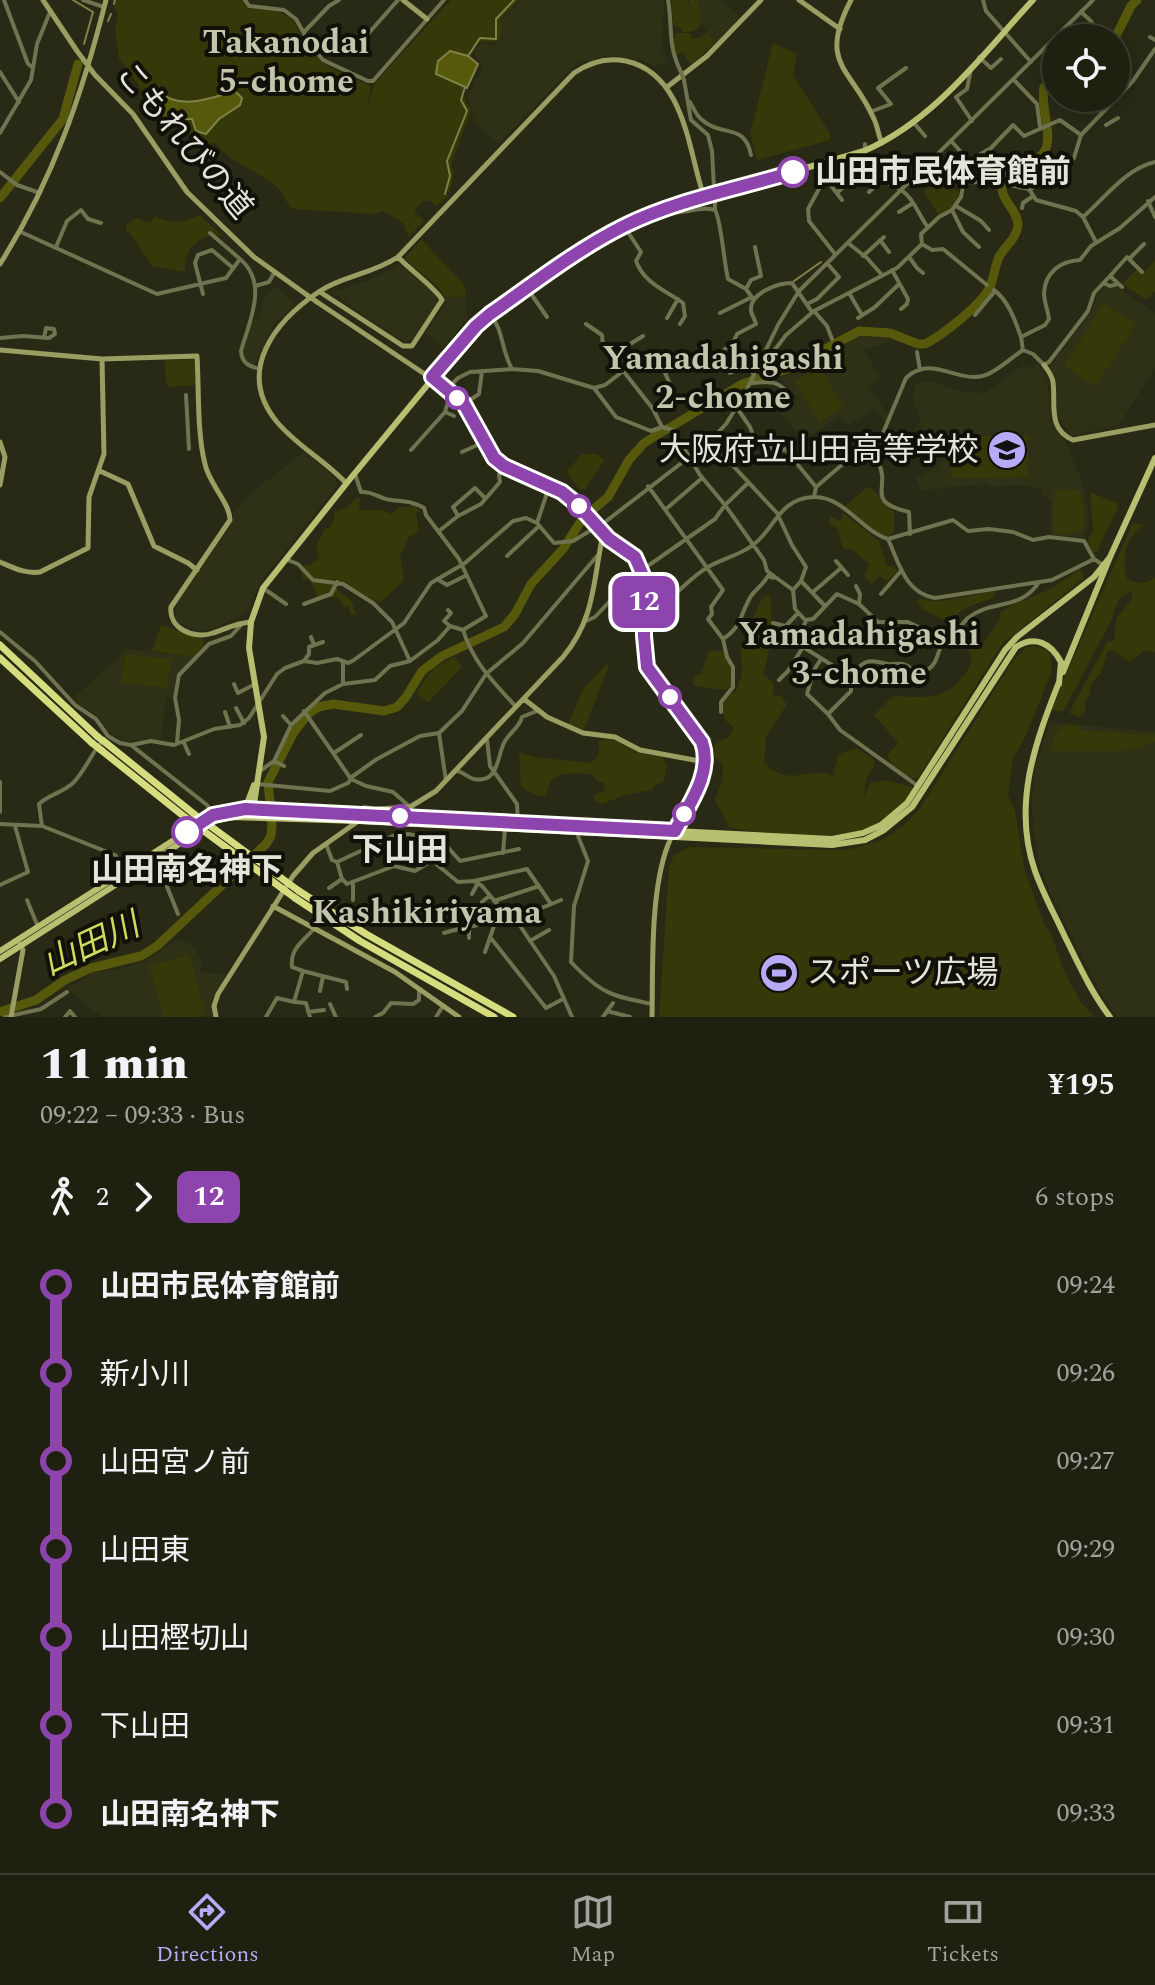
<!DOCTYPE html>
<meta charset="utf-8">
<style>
body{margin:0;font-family:Spectral,"Noto Sans JP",serif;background:#262819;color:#f1f3f6;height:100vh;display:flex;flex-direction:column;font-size:30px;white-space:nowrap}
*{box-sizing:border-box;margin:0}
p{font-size:26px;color:#a1a39f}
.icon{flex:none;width:44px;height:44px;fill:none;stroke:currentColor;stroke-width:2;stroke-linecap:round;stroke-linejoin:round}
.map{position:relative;height:1017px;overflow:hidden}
.side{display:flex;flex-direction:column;background:#1e2010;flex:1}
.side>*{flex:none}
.badge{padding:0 16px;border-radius:12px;font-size:28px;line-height:52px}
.fabs{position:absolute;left:1042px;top:24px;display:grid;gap:16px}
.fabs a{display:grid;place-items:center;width:88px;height:88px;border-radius:50%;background:#1e2010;box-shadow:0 4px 20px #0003,0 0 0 2px #3c3e30;font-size:40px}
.map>.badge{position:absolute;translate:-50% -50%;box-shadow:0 0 0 4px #fff}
.legs{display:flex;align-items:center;gap:12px;height:88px;padding:0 40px;font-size:26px}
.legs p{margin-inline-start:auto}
.head{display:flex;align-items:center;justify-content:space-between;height:136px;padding:0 40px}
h1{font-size:44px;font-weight:800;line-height:60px}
ul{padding:0 40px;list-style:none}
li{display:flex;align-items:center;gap:28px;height:88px;font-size:30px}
li i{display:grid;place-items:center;width:12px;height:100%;margin:0 10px;background:currentColor}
li i::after{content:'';width:20px;height:20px;margin:-10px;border:6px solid;border-radius:50%;background:#1e2010}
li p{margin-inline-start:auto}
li:first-child i{background:linear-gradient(#0000 50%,currentColor 0)}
li:last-child i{background:linear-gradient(currentColor 50%,#0000 0)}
.tab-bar{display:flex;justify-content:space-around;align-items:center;height:112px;border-top:2px solid #3c3e30;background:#1e2010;font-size:22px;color:#a1a39f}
.tab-bar a{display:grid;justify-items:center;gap:4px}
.tab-bar .on{color:#b9aaf7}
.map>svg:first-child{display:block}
</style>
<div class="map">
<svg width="1155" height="1017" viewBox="0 0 1155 1017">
<rect width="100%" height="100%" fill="#282a16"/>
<path fill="#2e3115" d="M521,0H664L662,49L668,60L656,67L641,60L608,55L580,63L566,74L498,144L473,121L474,117L471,115L473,110L467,98L482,69L481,62L474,53L480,43L494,45L499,43L502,38V20Z
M695,0H721L741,17L715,43L701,23Z
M399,264L436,295L437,303L412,340L404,342L331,292L377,277Z
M276,286L295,305L274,324L254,366L244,358L243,351L251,324L261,309L264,298Z
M1104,288H1119L1155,313V368L1119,425L1072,436L1057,417V381L1050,367L1092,311L1097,296Z
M466,296L467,320L443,347L425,334L444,306L446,298Z
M869,333L889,336V341L864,350L882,380L868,387L889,415L885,422L875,410L848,425L838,417L803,441L780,412L797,398L779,376L838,344L859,334Z
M1038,364L1048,381L1050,420L1065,441L1083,484L1089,520L1084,539L1051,535V501L1042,495V490L1021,485L990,487L988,484L922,490L915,478L938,466L945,456L944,444L930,437L915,442L916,427L921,423L913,400L915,385L927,380L965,393L987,392L1023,365L1033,369Z
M304,452L336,479L337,486L259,584L247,614L208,630H198L179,623L174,618L177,603L231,525L234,512L252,492Z
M123,648L193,657L177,675L172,699L166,698L161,740L122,741L108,730L98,716L79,704L74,697L118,658Z
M1050,722L1155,732V1017H1117L1103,997L1054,902L1040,867L1033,828L1032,797L1036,763Z
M177,940L190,943L202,960L201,972L227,974L216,991L211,1005L213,1017H102L67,989L92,973L128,967L146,961Z"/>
<path fill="#353808" d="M117,0H242L249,9C312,10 286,31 320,60C333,72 355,78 371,86L367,109L375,83L451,0H519L501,19V37L498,42H479C465,62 456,88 471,110L451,165L454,174L450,192L444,191L449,196L436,206L430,200L422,202L414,211L424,221L409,237L403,223L384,211L372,214L294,209C285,204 286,196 279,189C260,171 231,164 215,143C200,144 192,137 181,127H164L146,111L139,85L119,59L115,30L118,14L115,7Z
M671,0H687L691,9L689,0H697C700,16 709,32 683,32L681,28L673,25Z
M707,32L715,43L691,65L682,52L676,56L673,42L676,33H690L692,38H700Z
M773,43L797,54L793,75L831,135L830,140L757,160L750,134Z
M941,175L960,194L950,209L939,215L924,192Z
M200,215L221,235C199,233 183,251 185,272L152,266L130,233L126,231V225L137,218L150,223L155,216C174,225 181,223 200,215Z
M421,239L465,286L466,296L446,298C438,282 417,272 405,258Z
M1155,260V291L1146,300L1123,284L1136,270L1143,274Z
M1104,303L1136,324L1095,387L1064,366Z
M192,359L195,363L196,385L169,387L166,384L165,360Z
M819,367L844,407L820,422L795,382Z
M1028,436V477L951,478V437Z
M582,454H596L605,460L585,489L580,490L566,472Z
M869,486L894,512V531L889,536L879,534L844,507Z
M1080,490C1083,503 1086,521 1081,533L1054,534V491Z
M1090,492L1117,503L1118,507L1097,552H1093L1087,541L1093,531Z
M356,497H360L359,510H384L390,515L399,507H411L412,504L421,511L416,513L419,531L408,538L400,556L404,580L380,603L333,578V586L352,601L356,615L350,614L349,606L343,607L339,598L317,596L310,580L303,579L300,566L310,565L319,558L316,548L324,529L329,528L334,520V512L347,508Z
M842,512L879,541L887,566H894L898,571L887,581L879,576L871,585L864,576L869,564L850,549H843L837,528L828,523L831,516L838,521L842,519Z
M1136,523L1145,526C1125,534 1122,560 1127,579C1138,584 1145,585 1155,577V652L1145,650L1129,662L1113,650L1108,651L1101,673L1091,684L1090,695L1085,702L1086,711L1079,717L1069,713L1107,642L1114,641L1116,619L1132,599V592C1118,594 1116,607 1112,619L1063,712L1050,710L1132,525Z
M1079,570L1084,573L1083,579L1002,644L917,779L895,772L887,755L898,743L874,715L893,696C934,698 951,700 972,662L967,645L970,638L981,647L999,621L1001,612L1010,606L1050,589Z
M996,590L995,597L963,609L949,623L924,610L916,600C926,598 933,602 942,601C961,598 979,594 996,590Z
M769,594C775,622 771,648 763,674L774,684L773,695L780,696L787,704L766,737L764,763C790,786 799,770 829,774L832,778L839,754L857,748L874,760V767L866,779L864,798L870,783L884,780L912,787V793C879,837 840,837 790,834C769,833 749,832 729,827L715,800L722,780L723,765L710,753L718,741L728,738L734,728L725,720L720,703L724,695L735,693L742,674L741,646L762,598Z
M161,625L203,639L204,645L193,657L152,651Z
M1032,646L1045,649L1050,654L1052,671L1024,740L1013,758L1008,795L1015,811L1025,872L1046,928L1051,933L1063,968L1080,1001L1094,1017H659L669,867L674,855L689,847L846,850L880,841L903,826L919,810L1012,662L1026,648Z
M725,650L732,665L733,684L725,690L693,686V677L701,674L709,651Z
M125,654L171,659L167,688L121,682Z
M454,656L462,667L428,703L416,693L433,669Z
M611,660L583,733L567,727L583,689Z
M1063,725L1078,726L1079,730L1155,735V742L1126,751H1052L1053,739Z
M613,739L639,753L662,757L667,765L663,782L655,785L652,790L625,795L602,804L595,801L594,795L604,791L605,784L596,780L591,774C580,774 557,770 550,783C548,787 548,792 546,796H538L521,787L519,752L534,757L590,763C599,758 601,752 598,741Z
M189,955L206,1014L195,1017H164L149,966Z"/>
<path fill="#56590b" stroke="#808348" stroke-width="2" d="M450,51L468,56L478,64L467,88L436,74L438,61Z
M153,90C160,92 164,96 171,99C193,107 215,95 236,92L242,98L240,105L219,119L206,134L196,131L192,119H165L152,115L149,108Z"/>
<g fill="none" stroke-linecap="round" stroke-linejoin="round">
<path stroke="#808348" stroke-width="2" d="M73,0L93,12L84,44
M114,4L115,0
M108,21L111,14
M468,56L480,38L496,39V19L514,0
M445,194L450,176L447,161L467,111L461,100L465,87
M794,281L821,262"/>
<path stroke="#56590b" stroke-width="9" d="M1115,38L1131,6L1137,0
M0,198L63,119L78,64
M0,1012L36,1000L65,980L91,968L141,956L157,946L266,844L271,836L272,826L268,782L294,732L308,714L318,707L333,704L384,711L397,707L406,697L422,671L442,656L504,627L515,614L531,584L563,549L583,518L608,497L629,460L644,443L742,384L787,369L859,331L890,333L918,344H925C943,335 982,304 990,287C994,277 995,266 999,257C1005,246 1017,238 1018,225C1018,208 997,200 1003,180C1008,164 1039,167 1046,148C1052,132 1040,106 1044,87L1056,79"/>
<path stroke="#70734f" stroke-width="4" d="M4,0L28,64L32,67
M83,0L104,7
M245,0L249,6L284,10L296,19L311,46L323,60L368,81H373L444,0
M668,0C673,29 667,44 681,72
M983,0L986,11L1031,62
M1081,12L1091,21L1098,34
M304,32L329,6L339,0
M344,37L360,43L398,0
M1150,37L1155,40
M979,57L991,68L1001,59
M971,69L967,89L956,97L972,121
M0,72L19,102
M684,80L691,120L708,135L712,151L714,188
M1014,80L1037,104L1040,127
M690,102C693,107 696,115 701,119C721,138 745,122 751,155
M870,112L891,104L878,88L906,68
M914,123L925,136
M1106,125L1118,118
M0,133L31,80L37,44L50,12
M952,142L969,161L973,180
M865,144L864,167C879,186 892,180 906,194C915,202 920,217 927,226
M969,161L991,148L1013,125L1024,136L1060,120L1081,135
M828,162L825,178L808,209L809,221L835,254
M0,172L17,185L40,193
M825,178L842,200
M1030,190L1074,158L1081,135L1133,81L1155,49
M869,192L879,182
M837,193L864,167
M715,201V210
M1148,201L1155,217
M956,206L981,221L989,230
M1022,208L1023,203L1033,196
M952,210L963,232L979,247
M667,211C683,216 698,205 715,210C721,219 724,263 728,279L746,289
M899,212L913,203
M1083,217C1105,198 1125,169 1155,162
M624,226L641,252L636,261C644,283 665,290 683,303L685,316L680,324
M21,232L157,294L226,278L240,259C269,283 249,322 241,351C242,363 248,366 260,369
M210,233L240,259
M880,240L889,252
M848,243L867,258L882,275
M922,244L932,250L943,249L987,285
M56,247L67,221L81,210L88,219L101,223
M863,256L884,237
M909,257L917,268L923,273
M1129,259L1144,244
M892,270L908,299L907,304L901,309
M1110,276L1127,257L1142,272
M1103,283L1110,286L1118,284
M255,286L269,282L274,273
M527,288L547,317
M994,290C1008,300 1015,320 1021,337
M849,293L862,315
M203,294L195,263L198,255L212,250L233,268
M754,300L746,289L751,280L761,276L755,247
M807,304L817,299L839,277L827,263
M814,311L827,326L832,339
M720,313L750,298
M490,314C504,331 501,350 512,369
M975,315L995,291
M667,318L678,299
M858,318L875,307L898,285
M586,324L602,335L603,345L653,409L662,427
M0,338L23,336L49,338L55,334L54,329L46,328L44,338
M1023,350L1021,337L1045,325L1049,319C1048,310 1044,302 1044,293C1045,272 1061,261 1080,260L1091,246L1120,228L1155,197
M1023,350L1033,354L1044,365L1049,362L1088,311L1094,293L1110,276L1122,287
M917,352L920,370
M611,356L643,336
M713,358L733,343
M758,367L764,364L786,335L814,311L897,268L922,244L921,234L939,217L952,210L961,197L963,186L969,182L999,183L1029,189L1036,200L1076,211L1083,217L1096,242
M730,373L749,365
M754,375L733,343L737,334L756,324C755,319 752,316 751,311C749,293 778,283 792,283L812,312
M750,383C764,383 776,378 787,392L771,403
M594,388L605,385L622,372
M447,389L458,378L470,372L512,369L538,371L594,388L616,417L651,431L662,427L673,430L700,475L725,505L764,560L767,571L793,590L795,609L806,621L799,636L803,647L851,677
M186,395L189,449
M464,404L479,394L482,371
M737,408L750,427L755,440
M653,409L669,401L674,393L665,373L674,367
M445,412L454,416
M710,441L777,513L792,545L806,567L801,581L793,590
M411,450L445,412L451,392
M462,452L484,442
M846,462L855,457L866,462H878C892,488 863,501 909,512L910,534
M732,465L740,453L760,438L776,453L785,449L816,487
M355,474L361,492C371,491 376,496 386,499C400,502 411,500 424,508L426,515L459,559L486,616L463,630C474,664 493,681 516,707
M648,486L723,590L711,607L712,614L708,619L723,639L727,657L733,667V687L721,702V712
M814,497L816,487L844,463L849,452L883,433L906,378C931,353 959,385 986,375C999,370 1012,357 1023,350
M666,509L702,478
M458,516L453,507L475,488L485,498
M537,523L549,487
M439,531L458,516L481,504L500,482L499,475L504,466
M888,539L953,520L968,531L989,529L1013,532L1033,540L1049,537L1084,541L1094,559L1103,565
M507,556L539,526
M285,559L298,564L313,580L343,584L373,603L392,622L410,661
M836,561L848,575
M642,570L715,519L725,505L748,483
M437,579L447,585L465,576
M801,581L825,606
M856,586L860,594L859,604
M263,588L286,604
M813,592L841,568
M881,594L901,571
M304,604L331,594L337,582
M448,610L451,613L444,621L450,626
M644,613C671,605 684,581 708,567C722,559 740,555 753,545C775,529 779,498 814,497C843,496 862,531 888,539C899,563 905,593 935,598L1052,580L1094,559
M806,620L813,619L837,594L859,604L878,622H908L943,639
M586,621L595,617L624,586
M773,623L785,626
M0,632L35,661L75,705L96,719L108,736L120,743L131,745L151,741L174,745L214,729L240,725L249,718L277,674L285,668L304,661L317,663L337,659L348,663L354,660L404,623L431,583L465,563L513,521L526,518L537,523L554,543L573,541L593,529L600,530L605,522L710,441L726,424L744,395L778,325L799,291L1093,0
M780,632L798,613
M311,637L314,645
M723,639C742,627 740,614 751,596C756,589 763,585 768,576L773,578
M821,659L814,670L807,694L828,714
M304,661L309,654V647L323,642
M779,680L788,671L803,647
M234,684L238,693L255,684
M343,684V662
M236,708L244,723
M304,711L351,779L366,786L393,792L410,807L414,817
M225,712L230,727
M283,716L291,725
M439,733L446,781
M487,739L490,766L517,804L518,823
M177,743L179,720L175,698L179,675L209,644L231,636L243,623
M184,743L189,754
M131,745L207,805L213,815
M334,753L361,735
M274,761L284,766
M260,771L274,761L291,725L325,693L343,684L375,680L390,666L410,661L438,640L450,626L463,630
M457,771C463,772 469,778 474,779C499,784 497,756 504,743C509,732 519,729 522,717L539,710
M0,782V812
M257,784L330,791L348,783L353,776L377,759L420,736L439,733L462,711L486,674L523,643L597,556
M918,786L840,730L828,714L851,691V677C863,659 869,659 887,664C893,665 899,662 906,665C912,668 914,674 922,672C939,668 937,649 945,637C949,631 955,631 960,627C963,624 965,620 968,618C991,599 1021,611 1039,582
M347,812L365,807L377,809
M0,824L42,826L115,855L128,871
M42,826L39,804C48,795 62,793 73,783C86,770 91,753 104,739
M576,831L588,861L574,906L571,962C600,993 611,996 652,1004
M436,842L445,844L460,861L519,849
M326,844L332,860L337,862L395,835L408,834L433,839L437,848L435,863L458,882L474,881L482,886L498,905L510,911L554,976L572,1017
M503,853L505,829
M156,859L178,914
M337,862L342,879L347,884L394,866L415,871L430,862L435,863
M474,881L527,869L551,904
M353,884V900
M0,885L28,872L15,826
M329,888L342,879
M472,894L478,883
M27,900L38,927
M494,901L539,886
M482,902L489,896
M515,919L561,900
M469,925V938
M444,933C467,926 490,924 513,916
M490,937L546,1008L563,999
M530,941L549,930
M485,952L495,923
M303,971L346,982L347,989
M320,991L323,976
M294,1002L306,1003L310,1017
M330,1004L336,1017
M607,1011L630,1017
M308,1012L324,1010
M5,1017L41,1009L67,992
M65,1017L70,1011L75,1017
M266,1017L277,998L294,1002L303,971L292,967C290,949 302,942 314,929
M375,1017L383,1013L391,1003L413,1004L419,1000V990
M436,1017L443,1006
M603,1017L613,1003"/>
<path stroke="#999e63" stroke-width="5" d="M43,0L77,51L95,75L133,114L187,192L254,257L307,295
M403,0L427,19
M799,0L840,29
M851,0C817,65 852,68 874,119C878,127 878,135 882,143
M667,87L707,56L761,0
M0,264C53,180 82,95 106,0
M320,292L403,346H412L442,300C438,290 408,268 398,257
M317,302L447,389L464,404L494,458L504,466L562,492L579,506L609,539L635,557L644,578V636L647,667L702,742C715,779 680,812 668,845C650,891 653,967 652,1017
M0,350L102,359L197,356C199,388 197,434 205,464C209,484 230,503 230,520L171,607C168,628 194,640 213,633C226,629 236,623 251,622
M1044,365C1048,370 1052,376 1053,382C1056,404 1047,429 1073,440L1155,425
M0,442L5,457L0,485
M100,471L128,484L154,546L188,563L197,570
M346,483C326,461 297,446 277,422C235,371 275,321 320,291C343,276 372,274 398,257L574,73C590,62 607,57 626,61C685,74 688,150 704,197
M0,562C14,568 25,574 40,572L88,548L89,497L104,454L102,359
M524,699L547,717L583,733L615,737L640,750L705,762
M365,816L377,809L410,807L436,791L563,657C594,620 593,584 602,539L601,531
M273,906L395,972L459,1017
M11,1017L23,950L20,944
M216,1017L214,1006L218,994L293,876L313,853L357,822"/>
<path stroke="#b8bf71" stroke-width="6" d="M1063,672L1110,557L1155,458
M1059,682C1035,743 1012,805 1035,871C1043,894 1055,915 1065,937C1079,965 1091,992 1110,1017
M253,811L264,737L249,648L251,622L263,588L350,479L476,326L527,288L624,226L672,207L864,151C935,120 982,55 1033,0
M244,812L254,785
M0,951L213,815L245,809L832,839L863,833L881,825L907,803L1005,650L1017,637L1094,577L1110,557
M0,959L215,821L229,817L358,821L832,845L865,840L884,830L912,807L1016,647C1035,635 1051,643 1061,662L1059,684"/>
<path stroke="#d5dd7f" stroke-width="7" d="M0,645L98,737
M0,658L92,743
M106,743L194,814
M101,750L186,818
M299,891L366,934L513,1017
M295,898L360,941L494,1017"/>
<path stroke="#70734f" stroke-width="4" d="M681,72L684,80"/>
<path stroke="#999e63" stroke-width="5" d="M307,295L317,302"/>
<path stroke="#d5dd7f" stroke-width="7" d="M98,737L106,743
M92,743L101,750
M194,814L299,891
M186,818L295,898"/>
</g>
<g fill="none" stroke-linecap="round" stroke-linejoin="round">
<defs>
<path id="line-1" d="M187,832L213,815L245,809L675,831C689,804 713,773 702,742L647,667L644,636V578L635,557L609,539L579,506L562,492L504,466L494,458L464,404L432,377L476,326L490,314C533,284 576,250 624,226C676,200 737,189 793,172"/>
</defs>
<use href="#line-1" stroke="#fff" stroke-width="18"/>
<use href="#line-1" stroke="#8e44ad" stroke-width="12"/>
</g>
<defs>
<symbol id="school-disc" viewBox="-11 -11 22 22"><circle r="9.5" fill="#b9aaf7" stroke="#111109"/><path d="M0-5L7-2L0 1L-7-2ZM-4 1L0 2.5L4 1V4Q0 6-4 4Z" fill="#111"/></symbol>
<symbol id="stadium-disc" viewBox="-11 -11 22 22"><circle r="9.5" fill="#b9aaf7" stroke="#111109"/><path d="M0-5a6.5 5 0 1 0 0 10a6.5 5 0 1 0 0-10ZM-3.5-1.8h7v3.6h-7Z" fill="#111"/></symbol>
</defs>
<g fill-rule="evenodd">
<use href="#school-disc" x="985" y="428" width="44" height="44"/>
<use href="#stadium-disc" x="757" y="951" width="44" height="44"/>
</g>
<g fill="#fff" stroke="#8e44ad" stroke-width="4">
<circle cx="793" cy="172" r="14"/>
<circle cx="457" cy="398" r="10"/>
<circle cx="579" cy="506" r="10"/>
<circle cx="670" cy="697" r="10"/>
<circle cx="684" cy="814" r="10"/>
<circle cx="400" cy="816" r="10"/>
<circle cx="187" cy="832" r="14"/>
</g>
<g text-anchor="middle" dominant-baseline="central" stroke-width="8" stroke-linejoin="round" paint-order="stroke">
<g font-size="32" fill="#e3e5d8" stroke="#111109">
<text transform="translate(184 141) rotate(50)">こもれびの道</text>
</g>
<g font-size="32" font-weight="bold" fill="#e3e5d8" stroke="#111109">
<text x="815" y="172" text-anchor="start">山田市民体育館前</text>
<text x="400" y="850">下山田</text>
<text x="187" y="870">山田南名神下</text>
</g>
<g font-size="32" fill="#e3e5d8" stroke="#111109" text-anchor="end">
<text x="979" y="450">大阪府立山田高等学校</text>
<text x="807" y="973" text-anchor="start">スポーツ広場</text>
</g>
<g font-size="34" font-weight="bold" fill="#c3c6ad" stroke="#111109">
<text x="286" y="43">Takanodai<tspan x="286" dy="39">5-chome</tspan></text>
<text x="723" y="359">Yamadahigashi<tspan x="723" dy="39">2-chome</tspan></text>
<text x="859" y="635">Yamadahigashi<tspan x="859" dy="39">3-chome</tspan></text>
<text x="427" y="913">Kashikiriyama</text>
</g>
<g font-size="34" font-style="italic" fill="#d1d95c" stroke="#111109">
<text transform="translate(91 945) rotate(-25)">山田川</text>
</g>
</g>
</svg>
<div class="fabs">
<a><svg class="icon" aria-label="locate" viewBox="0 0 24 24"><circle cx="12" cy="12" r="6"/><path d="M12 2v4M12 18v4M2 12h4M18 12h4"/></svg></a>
</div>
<b class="badge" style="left:644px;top:602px;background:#8e44ad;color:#fff">12</b>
</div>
<section class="side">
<div class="head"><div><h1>11 min</h1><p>09:22 – 09:33 · Bus</p></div><b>¥195</b></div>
<div class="legs"><svg class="icon" aria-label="walk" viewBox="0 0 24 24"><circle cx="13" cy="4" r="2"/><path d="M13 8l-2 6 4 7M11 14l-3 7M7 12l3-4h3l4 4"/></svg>2<svg class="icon" aria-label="forward" viewBox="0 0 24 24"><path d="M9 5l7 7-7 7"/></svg><b class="badge" style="background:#8e44ad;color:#fff">12</b><p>6 stops</p></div>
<ul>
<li><i style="color:#8e44ad"></i><b>山田市民体育館前</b><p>09:24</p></li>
<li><i style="color:#8e44ad"></i><span>新小川</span><p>09:26</p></li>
<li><i style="color:#8e44ad"></i><span>山田宮ノ前</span><p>09:27</p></li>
<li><i style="color:#8e44ad"></i><span>山田東</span><p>09:29</p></li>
<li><i style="color:#8e44ad"></i><span>山田樫切山</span><p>09:30</p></li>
<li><i style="color:#8e44ad"></i><span>下山田</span><p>09:31</p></li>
<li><i style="color:#8e44ad"></i><b>山田南名神下</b><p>09:33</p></li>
</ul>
</section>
<nav class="tab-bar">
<a class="on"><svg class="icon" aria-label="directions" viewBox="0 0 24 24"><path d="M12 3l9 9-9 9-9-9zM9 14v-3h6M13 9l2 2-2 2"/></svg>Directions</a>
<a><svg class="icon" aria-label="map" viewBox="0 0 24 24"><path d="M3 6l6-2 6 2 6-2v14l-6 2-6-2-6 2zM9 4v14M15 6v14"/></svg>Map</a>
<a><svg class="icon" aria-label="tickets" viewBox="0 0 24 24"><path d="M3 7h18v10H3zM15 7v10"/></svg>Tickets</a>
</nav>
